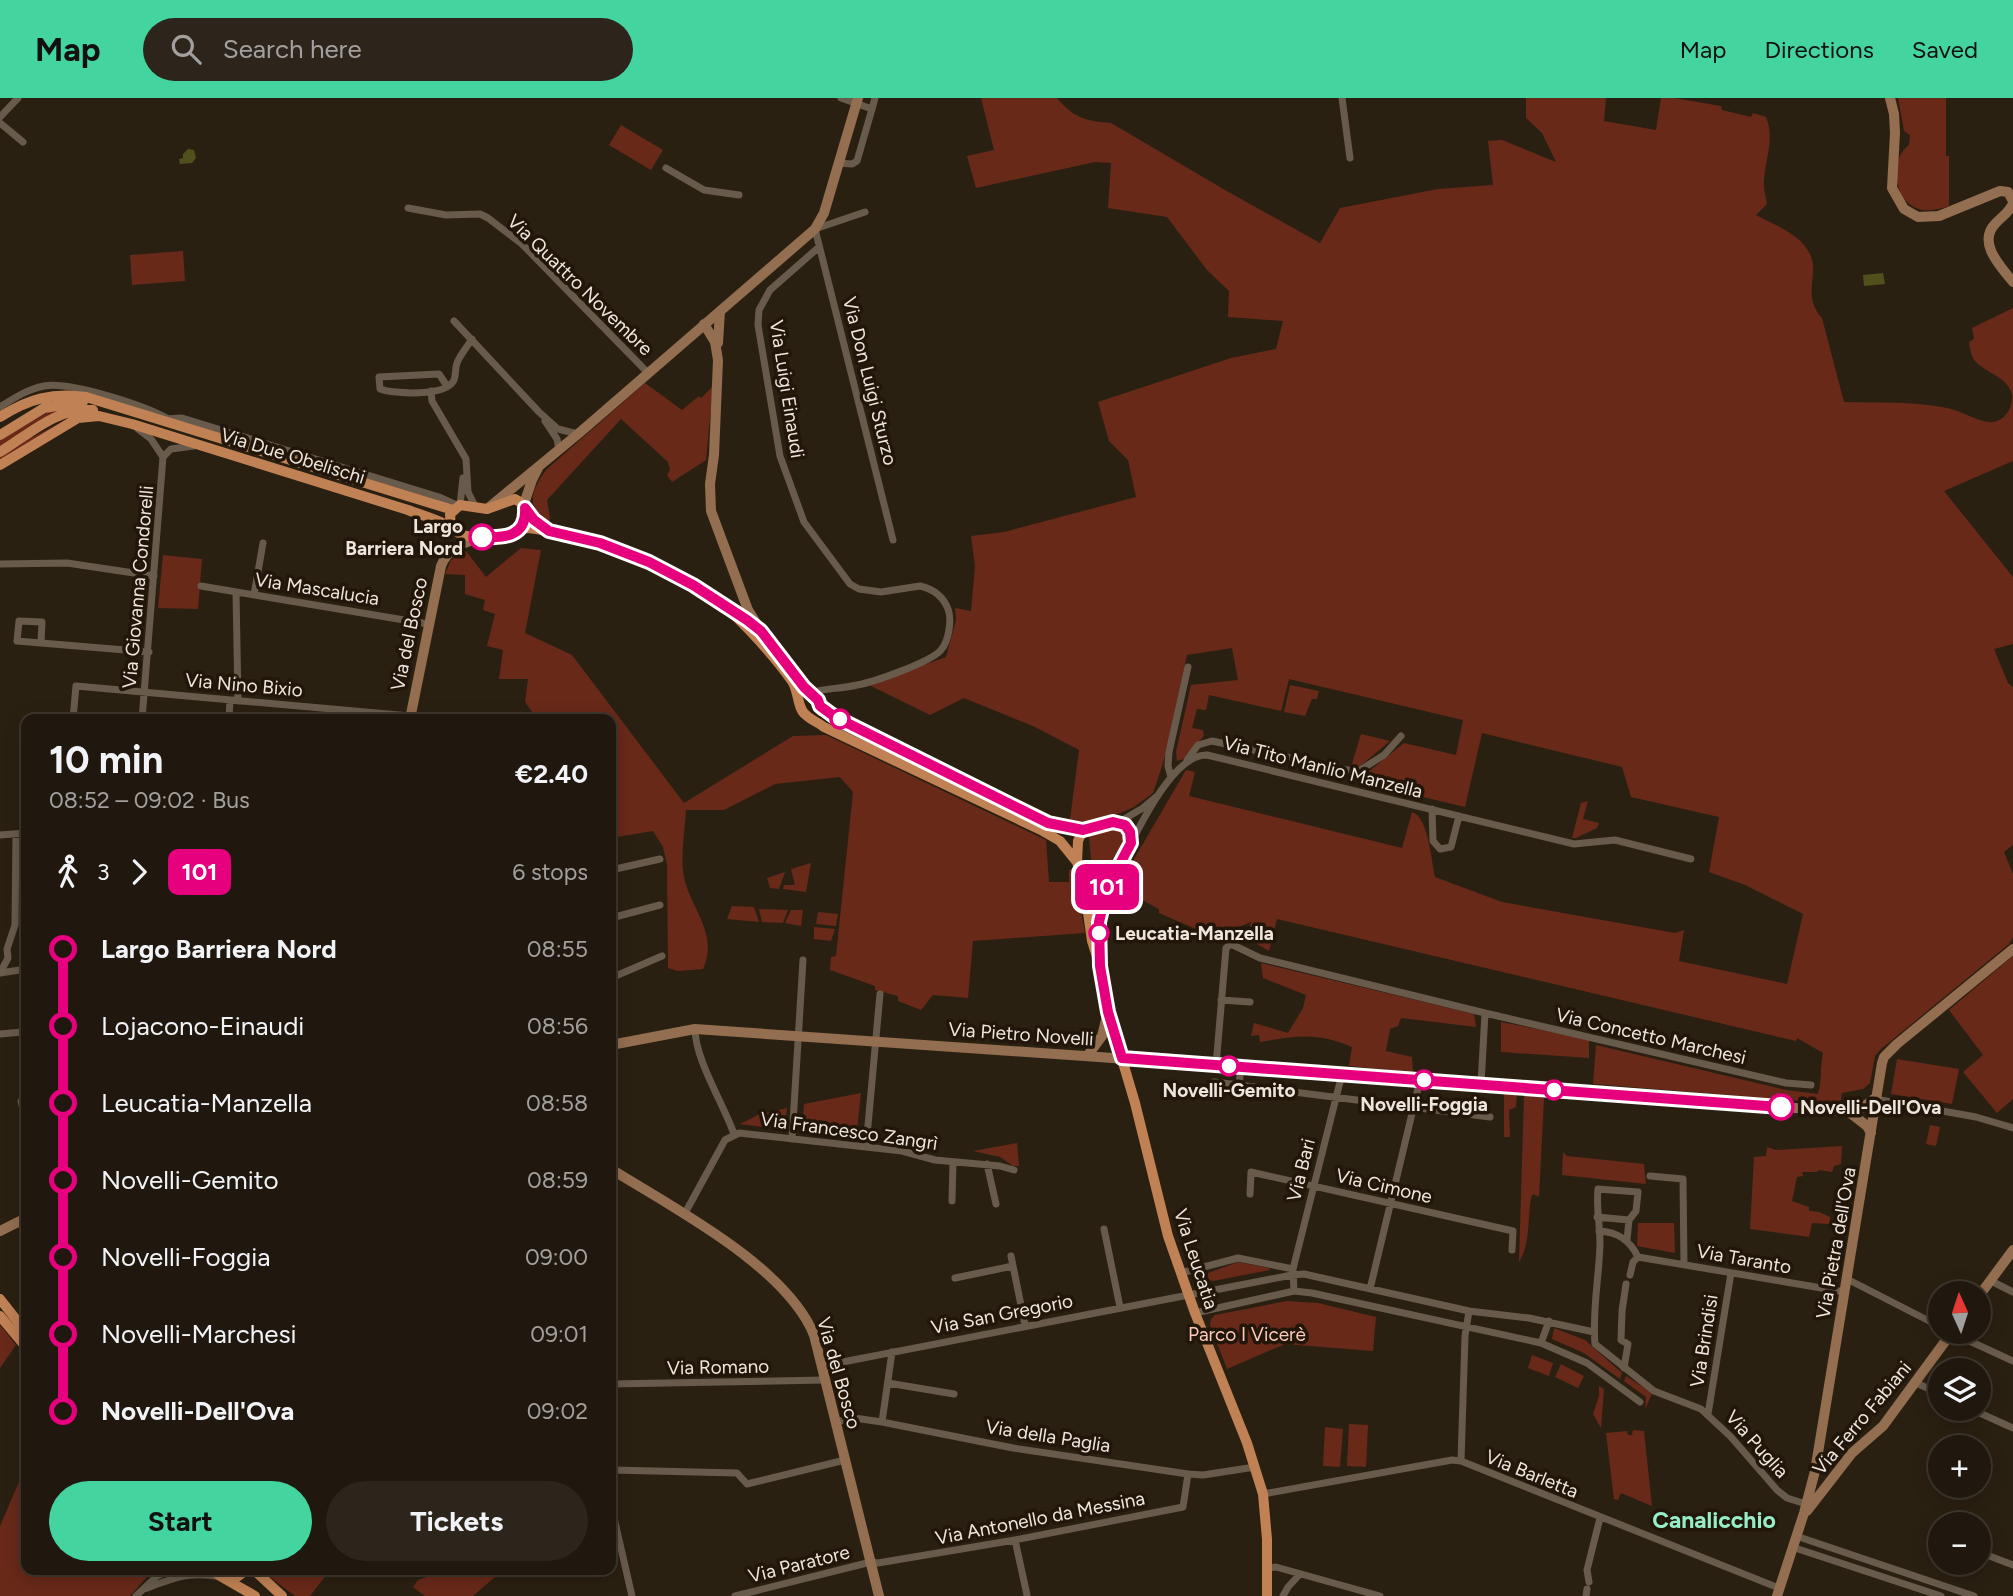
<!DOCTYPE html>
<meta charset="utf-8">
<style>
body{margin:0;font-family:Figtree,sans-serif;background:#2d251c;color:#f1f3f6;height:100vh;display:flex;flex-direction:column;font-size:26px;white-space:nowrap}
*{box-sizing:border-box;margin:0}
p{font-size:23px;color:#a2a09e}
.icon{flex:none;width:38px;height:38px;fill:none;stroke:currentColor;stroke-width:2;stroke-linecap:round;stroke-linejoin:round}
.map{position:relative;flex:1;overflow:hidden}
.side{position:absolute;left:21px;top:616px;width:595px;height:861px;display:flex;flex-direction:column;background:#20180e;border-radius:14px;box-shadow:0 4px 18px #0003,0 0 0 2px #3d372e}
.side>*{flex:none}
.badge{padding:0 14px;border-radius:10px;font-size:24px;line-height:46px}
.needle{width:46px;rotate:357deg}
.controls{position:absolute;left:1928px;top:1183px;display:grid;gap:14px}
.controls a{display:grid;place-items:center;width:63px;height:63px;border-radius:50%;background:#20180e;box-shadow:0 4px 18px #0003,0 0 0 2px #3d372e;font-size:35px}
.map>.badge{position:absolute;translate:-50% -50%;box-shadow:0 0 0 4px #fff}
.legs{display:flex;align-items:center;gap:10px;height:77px;padding:0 28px;font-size:23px}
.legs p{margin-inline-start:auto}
.summary{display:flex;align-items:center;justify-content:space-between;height:119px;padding:0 28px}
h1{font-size:38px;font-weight:700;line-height:52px}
.button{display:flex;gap:14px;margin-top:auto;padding:14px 28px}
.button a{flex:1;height:80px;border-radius:42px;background:#44d49f;color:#111;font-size:28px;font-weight:700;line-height:80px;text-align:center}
.button a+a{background:#2d251c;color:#f1f3f6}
ul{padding:0 28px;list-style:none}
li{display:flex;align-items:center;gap:24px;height:77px;font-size:26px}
li i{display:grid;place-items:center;width:10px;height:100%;margin:0 9px;background:currentColor}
li i::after{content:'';width:18px;height:18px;margin:-9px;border:5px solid;border-radius:50%;background:#20180e}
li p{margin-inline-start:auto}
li:first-child i{background:linear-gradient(#0000 50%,currentColor 0)}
li:last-child i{background:linear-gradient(currentColor 50%,#0000 0)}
header{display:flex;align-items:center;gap:42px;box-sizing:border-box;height:98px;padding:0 35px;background:#44d49f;color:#111}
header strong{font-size:33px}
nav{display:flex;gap:38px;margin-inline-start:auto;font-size:24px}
.search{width:490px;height:63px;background:#2d251c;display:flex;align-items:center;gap:18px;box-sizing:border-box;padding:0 24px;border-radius:38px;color:#a2a09e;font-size:26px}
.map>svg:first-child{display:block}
</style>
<header>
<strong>Map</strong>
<div class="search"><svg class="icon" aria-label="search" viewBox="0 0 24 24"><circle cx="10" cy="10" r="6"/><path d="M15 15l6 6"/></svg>Search here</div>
<nav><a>Map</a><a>Directions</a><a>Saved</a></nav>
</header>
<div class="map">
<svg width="2013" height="1498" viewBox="0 0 2013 1498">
<rect width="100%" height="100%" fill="#2a2012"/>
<path fill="#682919" d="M981,0H1057C1074,20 1085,23 1111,25L1225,92L1320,145L1340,110L1438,91L1493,87L1488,43L1502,42L1556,64L1542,35L1526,20V0H1606L1604,23L1656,32L1661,0H1674L1721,8L1722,12L1751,19L1753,15L1766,19C1775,41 1765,61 1764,83C1763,90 1766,99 1767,106L1756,117C1775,127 1800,136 1810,156C1820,176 1801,197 1822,220L1844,304C1877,305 1914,303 1947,310C1959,312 1983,326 1993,324C2006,322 2013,309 2012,296C2006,278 1988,276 1976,264C1971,260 1970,250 1969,244L1974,241L1972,230L2013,210V363L1944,393L2013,479V546L1994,551L2008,585L2013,589V747L2004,754L2013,776V839L2009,846L1881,951L1875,958L1870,985L1863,991L1842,995L1840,1006L1593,986L1596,947L1786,992L1818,996C1822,982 1820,970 1823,955L1797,940L1796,943L1277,821L1269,853L1247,840L1251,824L1227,834L1219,841L1159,815V811L1127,794L1133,777L1127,773L1186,672L1195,674L1189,698L1402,750L1412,714C1429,720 1431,762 1435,779L1502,804L1675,835L1684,832L1679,863L1787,886L1803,816L1745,787L1709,774L1719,719L1631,699L1622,669L1482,635L1465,709L1373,687L1364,682L1367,675L1404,645L1456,657L1463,622L1289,581L1281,613L1209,597L1206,612L1197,611L1192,630L1203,632L1204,638L1183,661L1177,663L1176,654L1191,587L1238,582L1232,550L1187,557L1167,653L1153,695L1134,709L1120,715L1088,724L1070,722L1079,652L1035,629L964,600L930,617L869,587L946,559L956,522L955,510L971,513L975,468L971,438L1004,434L1136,399L1128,362L1109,343L1098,304L1231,260L1276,251L1283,223L1228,219L1229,193L1207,172L1167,119L1108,110L1111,65L1095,64L976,90L967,58L994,52Z
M1898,0H1946V58H1949V108C1939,111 1926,115 1916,110C1893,100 1889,61 1909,47L1910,37L1904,33Z
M621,27L663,52L651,72L609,47Z
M183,153L185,183L132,187L130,157Z
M645,285L682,312L699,298L701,300L713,288L706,362L672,384L667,377L670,372L668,364L621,321L547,402L550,419L549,425C524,408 532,392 546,372Z
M68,309L29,333L33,339L71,319L0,363V341L50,313Z
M521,450L541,452L525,535L572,557L684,705L793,638L826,637L1046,742L1049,784H1069V772L1073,771L1085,835L973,843L968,900L933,897L921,912L898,903V898L875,892V888L830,872L831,859L836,858L853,694L840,679L775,686L724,712H686C685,732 681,753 683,773C687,808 720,833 703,871L678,873L668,870L667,767L663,749L653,733L611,740V621H537L525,604L528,581H499L503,552L487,548L495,516L483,512L485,502L465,496V477L445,476L451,462L466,453L486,479Z
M163,457L202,461L198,511L158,510Z
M1290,587L1319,593L1317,601H1312L1305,618L1284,614Z
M1361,636L1390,643L1359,669H1351Z
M1588,703L1583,721L1599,725L1597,730L1576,740H1572L1581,705Z
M1117,731L1123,736V743L1107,775L1092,773L1089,738Z
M811,765L806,794L783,791L784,787H795L791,771Z
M785,774L779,791L770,790L767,780Z
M732,808L754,809L759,824L727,821Z
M759,811L788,812L783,825L762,824Z
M791,812H803L801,828L785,825Z
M818,814L838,816L836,828L816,826Z
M814,829L835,831L831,843L814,841Z
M2013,858V1001L1997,1015L1963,974L1983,957L1949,912Z
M1261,865L1474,916L1476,929L1401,920L1398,928L1390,931L1386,953L1412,959L1413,974L1349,968L1352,949C1316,934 1297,938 1260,944L1259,937L1251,938L1254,925L1288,935L1303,910L1306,897L1263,880Z
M1501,924L1589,941V960L1501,954Z
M1897,961L1959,971L1952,1006L1891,996Z
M861,995L856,1042L802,1034L804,1006Z
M1504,996H1517L1516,1009L1509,1012L1510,1039H1504Z
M1524,997L1544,1000L1539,1099L1533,1096L1531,1100C1527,1123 1531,1144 1519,1164Z
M787,1010L784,1032L740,1026L760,1016Z
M1930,1027L1940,1029L1936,1048L1926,1046Z
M1017,1045L1019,1068H1013L1000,1059L973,1053Z
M1842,1048L1841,1066L1834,1068L1832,1074L1819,1072L1817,1074H1802L1803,1078L1797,1079L1792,1103L1809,1109V1113L1819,1114L1830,1119V1126L1812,1125L1809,1139L1750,1131L1754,1059L1766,1058L1767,1049L1776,1052Z
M1563,1054L1567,1058L1644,1066L1646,1086L1562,1077Z
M1638,1125H1674L1675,1155L1637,1148Z
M1238,1164L1269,1170L1270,1172L1213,1183L1200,1180V1178Z
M1287,1203L1318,1205L1376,1219L1373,1253L1285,1246L1227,1271L1210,1227L1211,1221L1215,1217Z
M0,1227L16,1247L0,1270Z
M1554,1230L1585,1242L1622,1275L1620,1281L1584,1255L1552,1241Z
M1532,1257L1553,1265L1549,1278L1528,1270Z
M1561,1266L1584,1278L1578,1290L1555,1279Z
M1626,1278L1652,1295L1645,1312L1646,1299L1624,1283Z
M1599,1288L1604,1291L1601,1330L1593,1316L1599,1298Z
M1349,1326L1368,1327L1366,1369L1347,1368Z
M1325,1329L1343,1331L1340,1369L1323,1368Z
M1633,1332L1644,1333L1652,1408L1621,1395L1618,1402L1614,1401L1606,1335L1627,1333L1628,1337H1632Z
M22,1377L26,1379V1472H153L130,1498H0V1428Z
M261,1472H330L310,1498H295Z
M446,1472H503L473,1498H425L413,1489L418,1482Z"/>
<path fill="#50501a" d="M188,51L194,52L196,60L192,65L180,66L179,61L183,60V56Z
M1883,175L1885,186L1864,188L1863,177Z"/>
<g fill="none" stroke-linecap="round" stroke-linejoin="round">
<path stroke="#685b4c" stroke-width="7" d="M1342,0L1350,60
M872,11L875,0
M0,19L18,0
M0,25L23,44
M838,65L852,66L857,63L872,11L841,0
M666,70L704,92L739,97
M408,110L446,117L480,116L488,120L522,146L648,275
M865,114L815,131L893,442
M454,223L539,314L558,331L578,336
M447,288L439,276L379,279L380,291C394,296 446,299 454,282C456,277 455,270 457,265C460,257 467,249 472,241
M431,293L432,303L466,361L468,394L476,410
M0,309C14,300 28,291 44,288C70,283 147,308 170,322
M165,321L182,320L439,399L459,408
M545,323L557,341L559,351
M138,331L151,341L163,359
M163,359L171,351L194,348
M460,407L463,380
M0,466L67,465L154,478
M201,488L428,526
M236,494L238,603
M254,497L263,445
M41,544L42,524L19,523L17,543L149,554
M809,595C824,590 841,591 857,587C874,584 931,564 941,552C949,543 952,521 948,511C943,498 933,491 920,488L881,494L859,491L850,486L804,424L780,358L758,227L759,212L770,192L819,149
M73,621L76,588L410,618
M142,621L163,359
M229,621L230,602
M1187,662L1198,647L1212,643L1357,674L1384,657L1401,638
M1171,679L1168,668L1169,654L1188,569
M1432,711L1433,743L1440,751L1451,749L1459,718
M1119,724L1143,710L1156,699
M0,737L26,735
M1132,743C1145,718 1176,656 1207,657L1574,746L1615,742L1691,761
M611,772L660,761
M611,820L660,807
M0,875L8,860L7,851L15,827L16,736
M0,875L26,871
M611,880L662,858
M1221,902L1250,904
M1485,915L1786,985L1811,987
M695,931C695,961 723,1005 734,1036
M0,936L22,934L26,963
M1216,968L1226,850L1231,846L1260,860L1485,915L1481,986
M1241,969L1239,987L1490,1019
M1214,984L1239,987
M26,1000L21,1003L26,1023
M1875,1001L1976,1019L2013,1030
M792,1041L803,862
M866,1049L880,896
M987,1066L996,1106
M1650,1078L1683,1081L1684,1166
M1250,1096L1251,1074L1513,1133L1512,1152
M952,1103L953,1064
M684,1117L725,1042L739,1035L902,1053L935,1062L1000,1068L1014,1072
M1597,1119L1629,1122L1627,1142
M1629,1122L1636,1113L1638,1094L1598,1091C1596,1110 1600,1127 1600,1146C1599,1180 1592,1213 1595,1246L1654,1293L1701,1311L1731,1339L1777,1392L1787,1400L1806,1406
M1104,1131L1120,1209
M1599,1133C1618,1134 1630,1142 1638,1159
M1011,1158L1025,1227
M1638,1159L1845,1194
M1181,1175L1238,1160L1293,1171
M1630,1177L1633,1164L1638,1159
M955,1180L1013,1168
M1847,1181L1941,1229
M1991,1183L2013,1194
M1370,1191L1420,982
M1294,1193L1293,1171L1342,976
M1195,1215L1294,1193L1312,1195L1541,1245L1587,1265L1640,1304
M1950,1234L2013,1263
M1541,1245L1549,1223
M822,1268L1292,1177L1304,1176L1469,1213L1529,1220L1594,1234
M1624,1270L1628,1246L1621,1242L1622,1213L1626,1186
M888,1285L954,1296
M1916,1285L1941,1296
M611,1286L825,1282
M1971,1311L2013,1330
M1708,1316L1731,1175
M836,1324L854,1320L882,1324L1013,1350L1188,1376L1203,1377L1255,1369
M882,1324L892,1254
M1461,1363L1465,1238L1469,1213
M611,1372L737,1375L747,1386L845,1362
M1263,1396L1452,1362L1461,1363L1779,1490
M611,1407L632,1498
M1796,1438L1974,1498
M1934,1438L1941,1440
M1015,1442L1027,1497
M1792,1449L1941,1498
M1979,1454L2013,1467
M1267,1470L1276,1469L1380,1498
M1589,1484L1587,1472L1600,1420
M144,1491C174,1480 189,1473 221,1479
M136,1498L157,1478L170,1472
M735,1498L871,1464L878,1465L1015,1442L1183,1409L1188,1376
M1283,1498L1288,1489L1300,1476
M1586,1498L1587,1491"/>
<path stroke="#946e50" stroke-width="10" d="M1890,0L1894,16L1895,35L1892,90L1904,111L1918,119L1939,118L2000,93L2008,94L2013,103
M2013,105C2009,115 2002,118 1995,126C1977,145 2001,169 2013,184
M704,226L715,244L718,262L714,357L710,386L711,413L748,512L761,533
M718,245L720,213
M524,406L532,382L538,370
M487,411L578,336L815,131L824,115L858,0
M410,621L441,468C448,450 462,445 480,440
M611,947L695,931L1342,976L1849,1014L1862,1010L1874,1001
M1088,957L1102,938L1108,914
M1849,1014L1867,1028L1871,1035
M611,1071C673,1110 786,1168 814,1237L879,1498
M0,1133L26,1120
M1979,1198L2013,1152
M1807,1413L1852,1355L1883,1328L1952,1234
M1777,1498L1804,1415L1815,1373L1882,965L1884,959L1897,946L2013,851"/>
<path stroke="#c08154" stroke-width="10" d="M0,319C28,301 53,294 86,299L453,412
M0,337L44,310L83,304
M0,354C28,337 59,308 93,312
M0,367L78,320L99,318L132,326L408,412C421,417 436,421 449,428C454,431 457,435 463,437C487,443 527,445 525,410
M451,429L450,416L460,407L487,411L515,401C528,407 533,422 545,430
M520,430C534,429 549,433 563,436C625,449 677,478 730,512
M726,509C750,532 773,556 792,583C799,593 797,611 806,617C811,622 819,625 824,629L1041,732L1060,743L1077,764
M794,577C804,589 818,598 821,613
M820,608L835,619L1048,725L1083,732L1113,724L1125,727L1131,734V745L1106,790L1099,824V854
M1083,732L1078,743L1077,764L1084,787L1092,843L1100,868L1108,914L1135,1005L1168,1138L1195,1215L1247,1345L1263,1396L1267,1441V1498
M0,1201L26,1234
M0,1218L26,1249
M213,1472L220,1478L255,1498
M254,1472L282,1498
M226,1480L237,1479L246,1472"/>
</g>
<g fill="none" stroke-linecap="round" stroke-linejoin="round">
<defs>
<path id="line-1" d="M482,439C504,440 527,439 525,410L534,422L549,433L600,445L649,464L693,487L747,522L761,533L804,589L818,602L820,608L835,619L1048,725L1083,732L1113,724L1125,727L1130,734L1131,745L1107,790L1099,824L1100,868L1108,914L1122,960L1781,1009"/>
</defs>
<use href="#line-1" stroke="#fff" stroke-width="16"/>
<use href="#line-1" stroke="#e6007e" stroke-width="10"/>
</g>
<g fill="#fff" stroke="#e6007e" stroke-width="3.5">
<circle cx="482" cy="439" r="12"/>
<circle cx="840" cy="621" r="9"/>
<circle cx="1099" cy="835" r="9"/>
<circle cx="1229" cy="968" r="9"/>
<circle cx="1424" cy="982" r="9"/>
<circle cx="1554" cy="992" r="9"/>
<circle cx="1781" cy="1009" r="12"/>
</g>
<g text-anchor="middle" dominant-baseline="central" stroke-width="7" stroke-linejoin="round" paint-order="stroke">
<g font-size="19" fill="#eee6dd" stroke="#211609">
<text transform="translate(580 187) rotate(44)">Via Quattro Novembre</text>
<text transform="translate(870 283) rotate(76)">Via Don Luigi Sturzo</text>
<text transform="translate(787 291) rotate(81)">Via Luigi Einaudi</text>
<text transform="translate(293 358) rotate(17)">Via Due Obelischi</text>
<text transform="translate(138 489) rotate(-85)">Via Giovanna Condorelli</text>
<text transform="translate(317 491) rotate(9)">Via Mascalucia</text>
<text transform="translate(409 536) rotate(-78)">Via del Bosco</text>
<text transform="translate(244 587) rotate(5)">Via Nino Bixio</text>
<text transform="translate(1323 669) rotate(14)">Via Tito Manlio Manzella</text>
<text transform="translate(1021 936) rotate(4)">Via Pietro Novelli</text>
<text transform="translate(1651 938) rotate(13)">Via Concetto Marchesi</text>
<text transform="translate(849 1033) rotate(8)">Via Francesco Zangrì</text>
<text transform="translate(1301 1072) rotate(-76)">Via Bari</text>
<text transform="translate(1384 1088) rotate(13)">Via Cimone</text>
<text transform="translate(1836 1145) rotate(-80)">Via Pietra dell'Ova</text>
<text transform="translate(1196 1161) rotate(72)">Via Leucatia</text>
<text transform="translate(1744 1161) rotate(10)">Via Taranto</text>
<text transform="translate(1002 1216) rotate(-11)">Via San Gregorio</text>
<text transform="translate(1704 1243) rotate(-81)">Via Brindisi</text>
<text transform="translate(718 1269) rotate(-1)">Via Romano</text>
<text transform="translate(839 1275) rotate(74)">Via del Bosco</text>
<text transform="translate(1862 1320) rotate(-50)">Via Ferro Fabiani</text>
<text transform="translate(1048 1338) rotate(9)">Via della Paglia</text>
<text transform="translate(1757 1346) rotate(48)">Via Puglia</text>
<text transform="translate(1532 1376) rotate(22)">Via Barletta</text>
<text transform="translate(1040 1420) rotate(-11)">Via Antonello da Messina</text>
<text transform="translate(799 1466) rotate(-14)">Via Paratore</text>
</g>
<g font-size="19" font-weight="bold" fill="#eee6dd" stroke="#211609" text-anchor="start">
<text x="463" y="428" text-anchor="end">Largo<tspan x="463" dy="22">Barriera Nord</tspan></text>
<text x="1115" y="835">Leucatia-Manzella</text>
<text x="1229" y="992" text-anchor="middle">Novelli-Gemito</text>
<text x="1424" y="1006" text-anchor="middle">Novelli-Foggia</text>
<text x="1800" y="1009">Novelli-Dell'Ova</text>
</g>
<g font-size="19" fill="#fcc9bb" stroke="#211609">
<text x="1247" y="1236">Parco I Vicerè</text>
</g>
<g font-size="23" font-weight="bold" fill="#96edc7" stroke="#211609">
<text x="1714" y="1422">Canalicchio</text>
</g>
</g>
</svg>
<div class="controls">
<a><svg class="needle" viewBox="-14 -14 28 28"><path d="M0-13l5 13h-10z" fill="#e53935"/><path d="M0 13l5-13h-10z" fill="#a2a09e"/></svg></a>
<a><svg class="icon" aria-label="layers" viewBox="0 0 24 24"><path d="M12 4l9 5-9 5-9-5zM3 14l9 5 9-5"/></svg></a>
<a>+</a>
<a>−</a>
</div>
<b class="badge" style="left:1107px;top:789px;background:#e6007e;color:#fff">101</b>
<section class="side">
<div class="summary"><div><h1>10 min</h1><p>08:52 – 09:02 · Bus</p></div><b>€2.40</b></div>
<div class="legs"><svg class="icon" aria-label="walk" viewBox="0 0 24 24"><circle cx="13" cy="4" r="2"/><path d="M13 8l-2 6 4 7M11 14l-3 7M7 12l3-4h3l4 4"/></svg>3<svg class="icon" aria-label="forward" viewBox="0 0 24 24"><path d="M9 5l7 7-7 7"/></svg><b class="badge" style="background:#e6007e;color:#fff">101</b><p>6 stops</p></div>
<ul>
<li><i style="color:#e6007e"></i><b>Largo Barriera Nord</b><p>08:55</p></li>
<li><i style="color:#e6007e"></i><span>Lojacono-Einaudi</span><p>08:56</p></li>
<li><i style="color:#e6007e"></i><span>Leucatia-Manzella</span><p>08:58</p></li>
<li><i style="color:#e6007e"></i><span>Novelli-Gemito</span><p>08:59</p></li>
<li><i style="color:#e6007e"></i><span>Novelli-Foggia</span><p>09:00</p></li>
<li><i style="color:#e6007e"></i><span>Novelli-Marchesi</span><p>09:01</p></li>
<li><i style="color:#e6007e"></i><b>Novelli-Dell'Ova</b><p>09:02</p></li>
</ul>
<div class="button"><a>Start</a><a>Tickets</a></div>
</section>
</div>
